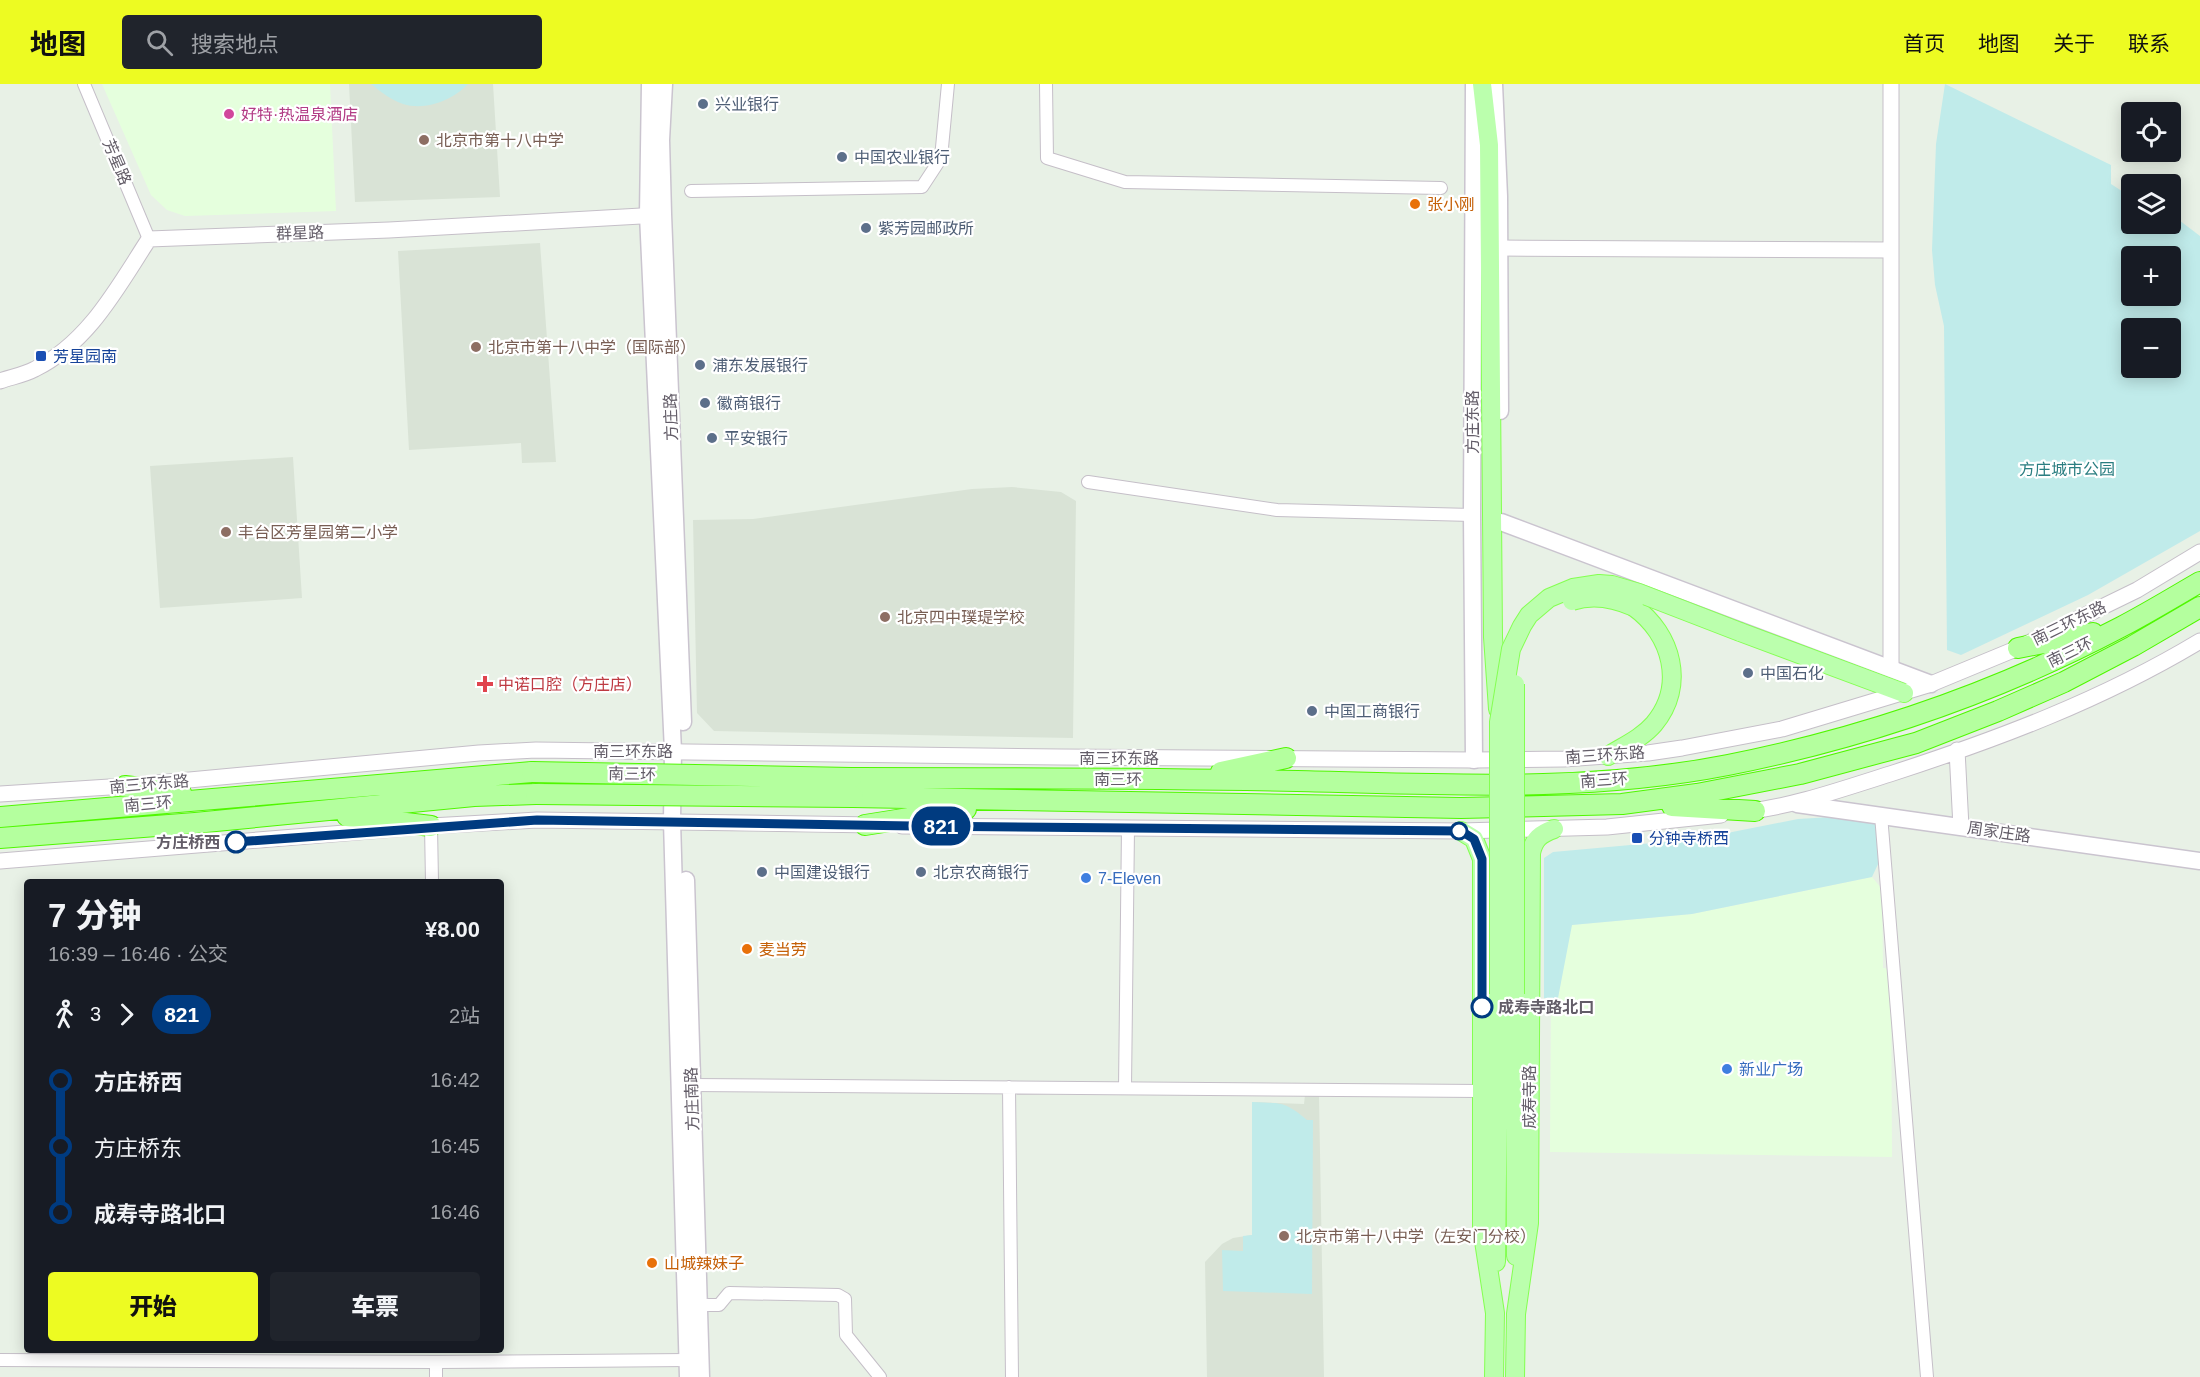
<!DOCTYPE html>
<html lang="zh">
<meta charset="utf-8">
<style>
body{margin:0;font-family:Arial,"Noto Sans SC",sans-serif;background:#20242c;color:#f1f3f6;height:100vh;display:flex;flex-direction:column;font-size:22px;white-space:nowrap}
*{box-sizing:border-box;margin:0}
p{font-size:20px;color:#9ea1a6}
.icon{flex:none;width:33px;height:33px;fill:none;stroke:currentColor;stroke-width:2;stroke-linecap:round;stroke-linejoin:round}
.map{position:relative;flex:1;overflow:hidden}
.details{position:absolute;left:24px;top:795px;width:480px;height:474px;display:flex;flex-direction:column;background:#171b24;border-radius:6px;box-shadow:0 3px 15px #0003}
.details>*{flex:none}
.badge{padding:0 12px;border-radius:20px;font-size:21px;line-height:39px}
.tools{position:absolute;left:2121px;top:18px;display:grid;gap:12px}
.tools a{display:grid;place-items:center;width:60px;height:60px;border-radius:6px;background:#171b24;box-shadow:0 3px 15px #0003;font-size:30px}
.map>.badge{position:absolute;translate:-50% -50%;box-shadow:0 0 0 3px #fff}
.legs{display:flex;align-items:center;gap:9px;height:66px;padding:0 24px;font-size:20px}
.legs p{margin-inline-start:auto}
.headline{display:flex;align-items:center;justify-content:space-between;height:102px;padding:0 24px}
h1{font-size:33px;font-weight:800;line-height:45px}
.cta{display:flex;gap:12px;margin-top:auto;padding:12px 24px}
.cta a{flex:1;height:69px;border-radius:6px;background:#edfb22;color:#111;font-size:24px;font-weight:800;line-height:69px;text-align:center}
.cta a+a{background:#20242c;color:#f1f3f6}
ul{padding:0 24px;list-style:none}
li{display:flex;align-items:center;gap:21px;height:66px;font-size:22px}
li i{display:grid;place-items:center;width:9px;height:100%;margin:0 8px;background:currentColor}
li i::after{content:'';width:15px;height:15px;margin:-8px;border:4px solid;border-radius:50%;background:#171b24}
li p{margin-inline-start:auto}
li:first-child i{background:linear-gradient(#0000 50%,currentColor 0)}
li:last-child i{background:linear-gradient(currentColor 50%,#0000 0)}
header{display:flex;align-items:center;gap:36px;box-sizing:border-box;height:84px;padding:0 30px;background:#edfb22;color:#111}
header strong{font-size:28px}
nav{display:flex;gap:33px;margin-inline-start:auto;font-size:21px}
.search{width:420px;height:54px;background:#20242c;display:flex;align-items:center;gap:15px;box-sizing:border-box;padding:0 21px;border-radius:6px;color:#9ea1a6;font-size:22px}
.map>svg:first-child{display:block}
</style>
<header>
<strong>地图</strong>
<div class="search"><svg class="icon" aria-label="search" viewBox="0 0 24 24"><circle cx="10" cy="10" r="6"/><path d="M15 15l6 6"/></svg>搜索地点</div>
<nav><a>首页</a><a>地图</a><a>关于</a><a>联系</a></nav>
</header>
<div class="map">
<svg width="2200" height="1293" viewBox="0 0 2200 1293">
<rect width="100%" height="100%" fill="#e8f1e6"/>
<path fill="#e5ffdd" d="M102,0H330L336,127L185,132L167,126L151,111Z
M1872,793L1882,805L1883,884L1891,885L1892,1073L1550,1068L1551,914L1558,913L1571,841L1692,830Z"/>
<path fill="#d9e3d6" d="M349,0H493L500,113L355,118Z
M540,159L556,378L522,379L521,359L409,366L398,167Z
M293,373L302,514L160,524L150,382Z
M1012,403L1061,408L1076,417L1073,654L714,647L697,629L693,436L753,435L972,405Z
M1305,1011L1319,1012L1324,1293H1207L1205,1178L1222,1160L1233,1154L1252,1151V1018L1304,1020Z"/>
<path fill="#c0ebea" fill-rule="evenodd" d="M371,0H468C453,16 426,27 403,20C391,16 381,8 371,0Z
M1945,0L2111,81V100L2131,113L2132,140H2170L2171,130L2200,152V447L2088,511L1961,571L1947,566L1944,242L1935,201L1932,166L1936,60ZM2170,172V212H2132V172ZM2132,244H2170V284H2132Z
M1831,733L1875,734L1879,778L1872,793L1692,830L1572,841L1558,914H1544V774L1553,768L1697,755L1798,735Z
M1252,1018C1281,1020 1283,1016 1307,1036H1313L1312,1210L1223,1207L1222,1166L1243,1167V1152L1252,1151Z"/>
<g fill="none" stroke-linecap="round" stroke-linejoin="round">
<defs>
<path id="minor" d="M84,0L149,155
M1046,0L1047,74L1125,98L1441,104
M691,107L922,103L941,74L948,0
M1088,398L1277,426L1472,431
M1881,731L1927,1293
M431,742L432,798
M692,1001L1481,1007
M1009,1003L1012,1293
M1125,1004L1128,744
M699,1221H719L729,1209L838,1211L845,1215L846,1251L880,1293
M0,1276L436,1278L688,1276
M436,1278V1293"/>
<path id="tertiary" d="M1891,0V585
M1499,164L1891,166
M0,297C11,293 24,291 35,285C89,258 117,204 149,155L389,146L659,131
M1957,666L1961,743
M0,710L125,702L479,669L536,666L1061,673L1474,676L1564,675L1648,669L1682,664L1782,645L1931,600L2018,564L2137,506L2200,468
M1744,728C1795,722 1842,705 1890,690C1998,655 2102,616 2200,557
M902,742L1461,747L1607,743L1721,731
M0,777L431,742L537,736L875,741"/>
<path id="secondary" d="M650,0L648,131L673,667L672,737L688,1293
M664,0L661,56L663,130L683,638
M1474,0L1472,431L1474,676
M1494,0L1499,112L1500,327
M1501,438L1931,600
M1797,720L2200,777
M686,796L701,1293"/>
<path id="primary" d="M1482,0L1489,61L1493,553L1498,625
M1740,548L1904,609
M1608,672C1624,662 1642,654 1654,640C1686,602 1672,550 1634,523
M1461,747L1474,755L1482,775V1144L1495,1229L1494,1293
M1515,910L1516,1172
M1496,1178L1499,910
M1515,1293L1516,1230L1529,1139L1531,769C1534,755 1540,750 1554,745"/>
<path id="trunk" d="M2018,564L2093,549
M1221,688L1286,674
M851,694C1000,694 1149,694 1297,697C1441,700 1586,709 1728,681C1864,654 1998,608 2121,543C2148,529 2174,513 2200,498
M125,702L181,709
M853,713L1461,724L1622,720L1697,710L1800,690L1916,659L1998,627L2064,598L2133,562L2200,523
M1672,722L1755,727
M347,732L431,742
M0,733L532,688
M865,741L966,725
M0,754L195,739L474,712L536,710"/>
</defs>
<use href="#minor" stroke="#c5bfc8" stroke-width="14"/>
<use href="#tertiary" stroke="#c5bfc8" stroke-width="17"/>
<use href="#secondary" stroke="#cac4cf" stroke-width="19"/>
<use href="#primary" stroke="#84ff51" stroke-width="20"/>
<use href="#trunk" stroke="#50f700" stroke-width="22"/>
<use href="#minor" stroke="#fff" stroke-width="12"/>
<use href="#tertiary" stroke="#fff" stroke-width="15"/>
<use href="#secondary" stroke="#fff" stroke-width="16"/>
<use href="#primary" stroke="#bbffad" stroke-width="18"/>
<use href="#trunk" stroke="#b4ff9e" stroke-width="20"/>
<defs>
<path id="primary-bridge" d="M1572,517C1593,510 1614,514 1634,523
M1515,600V910
M1499,910V638L1511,565L1522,542L1529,531L1549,514L1573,504L1599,500L1612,501L1639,509L1740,548"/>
<path id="trunk-bridge" d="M532,688L851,694
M536,710L853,713"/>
</defs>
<use href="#primary-bridge" stroke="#84ff51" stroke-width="20" stroke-linecap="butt"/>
<use href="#trunk-bridge" stroke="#50f700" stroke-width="22" stroke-linecap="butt"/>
<use href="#primary-bridge" stroke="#bbffad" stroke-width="18"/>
<use href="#trunk-bridge" stroke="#b4ff9e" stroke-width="20"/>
</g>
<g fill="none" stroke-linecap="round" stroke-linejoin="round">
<defs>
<path id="line-1" d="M236,758L537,736L913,742L1461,747L1474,755L1482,775V923"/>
</defs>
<use href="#line-1" stroke="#fff" stroke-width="14"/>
<use href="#line-1" stroke="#003b80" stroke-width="9"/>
</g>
<g fill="#5c6f8a" stroke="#fff" stroke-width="2">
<circle cx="703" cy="20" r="6"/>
<circle cx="842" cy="73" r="6"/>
<circle cx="866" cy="144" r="6"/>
<circle cx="700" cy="281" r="6"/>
<circle cx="705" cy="319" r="6"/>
<circle cx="712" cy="354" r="6"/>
<circle cx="1748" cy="589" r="6"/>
<circle cx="1312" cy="627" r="6"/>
<circle cx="762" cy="788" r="6"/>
<circle cx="921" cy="788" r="6"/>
</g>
<circle fill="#d1479c" stroke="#fff" stroke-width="2" cx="229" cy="30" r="6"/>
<g fill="#8d6e63" stroke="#fff" stroke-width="2">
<circle cx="424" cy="56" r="6"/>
<circle cx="476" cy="263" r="6"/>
<circle cx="226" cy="448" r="6"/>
<circle cx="885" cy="533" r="6"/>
<circle cx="1284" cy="1152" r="6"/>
</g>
<g fill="#e8710a" stroke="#fff" stroke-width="2">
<circle cx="1415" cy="120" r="6"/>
<circle cx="747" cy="865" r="6"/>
<circle cx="652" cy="1179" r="6"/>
</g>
<g fill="#1a4fb4" stroke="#fff" stroke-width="2">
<rect x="35" y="266" width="12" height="12" rx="3"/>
<rect x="1631" y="748" width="12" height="12" rx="3"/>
</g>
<path fill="#e0444e" stroke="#fff" stroke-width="2" d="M482 591h6v6h6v6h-6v6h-6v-6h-6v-6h6z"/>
<g fill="#fff" stroke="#003b80" stroke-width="3">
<circle cx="1459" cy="747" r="8"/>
<circle cx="236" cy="758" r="10"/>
<circle cx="1482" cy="923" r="10"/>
</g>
<g fill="#3f7fe0" stroke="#fff" stroke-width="2">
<circle cx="1086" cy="794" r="6"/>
<circle cx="1727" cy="985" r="6"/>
</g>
<g text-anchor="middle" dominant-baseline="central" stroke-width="4.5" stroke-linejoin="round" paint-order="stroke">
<g font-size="16" fill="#4e5e75" stroke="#fff" text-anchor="start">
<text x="715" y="20">兴业银行</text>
<text x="854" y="73">中国农业银行</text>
<text x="878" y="144">紫芳园邮政所</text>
<text x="712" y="281">浦东发展银行</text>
<text x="717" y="319">徽商银行</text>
<text x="724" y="354">平安银行</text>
<text x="1760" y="589">中国石化</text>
<text x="1324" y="627">中国工商银行</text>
<text x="774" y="788">中国建设银行</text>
<text x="933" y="788">北京农商银行</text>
</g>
<g font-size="16" fill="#b23c85" stroke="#fff" text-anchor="start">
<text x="241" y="30">好特·热温泉酒店</text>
</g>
<g font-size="16" fill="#785e54" stroke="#fff" text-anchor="start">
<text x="436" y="56">北京市第十八中学</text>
<text x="488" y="263">北京市第十八中学（国际部）</text>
<text x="238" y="448">丰台区芳星园第二小学</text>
<text x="897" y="533">北京四中璞瑅学校</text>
<text x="1296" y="1152">北京市第十八中学（左安门分校）</text>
</g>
<g font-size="16" fill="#635d68" stroke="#fff">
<text transform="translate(117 78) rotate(67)">芳星路</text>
<text transform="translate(300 149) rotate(-2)">群星路</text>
<text transform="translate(671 333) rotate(-92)">方庄路</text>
<text transform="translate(1472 338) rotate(-90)">方庄东路</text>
<text transform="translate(2069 539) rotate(-26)">南三环东路</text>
<text transform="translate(2070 568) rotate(-26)">南三环</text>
<text x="633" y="667">南三环东路</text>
<text transform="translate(1605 671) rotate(-4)">南三环东路</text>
<text x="1119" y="674">南三环东路</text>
<text transform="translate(632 690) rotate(1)">南三环</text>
<text x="1118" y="695">南三环</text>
<text transform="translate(1604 696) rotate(-4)">南三环</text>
<text transform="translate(149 700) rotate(-5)">南三环东路</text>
<text transform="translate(148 720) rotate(-5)">南三环</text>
<text transform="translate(1999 748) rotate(8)">周家庄路</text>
<text transform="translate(1529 1013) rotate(-90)">成寿寺路</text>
<text transform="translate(692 1015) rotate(-92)">方庄南路</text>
</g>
<g font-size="16" fill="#c56008" stroke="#fff" text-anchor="start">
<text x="1427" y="120">张小刚</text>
<text x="759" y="865">麦当劳</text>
<text x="664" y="1179">山城辣妹子</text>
</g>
<g font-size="16" fill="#164399" stroke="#fff" text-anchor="start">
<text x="53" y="272">芳星园南</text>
<text x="1649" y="754">分钟寺桥西</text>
</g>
<g font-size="16" fill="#2a7e81" stroke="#fff">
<text x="2067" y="385">方庄城市公园</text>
</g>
<g font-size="16" fill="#be3a42" stroke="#fff" text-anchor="start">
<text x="498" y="600">中诺口腔（方庄店）</text>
</g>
<g font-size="16" font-weight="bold" fill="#635d68" stroke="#fff" text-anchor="end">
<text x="220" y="758">方庄桥西</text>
<text x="1498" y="923" text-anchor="start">成寿寺路北口</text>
</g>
<g font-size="16" fill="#366cbe" stroke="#fff" text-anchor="start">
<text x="1098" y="794">7-Eleven</text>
<text x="1739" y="985">新业广场</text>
</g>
</g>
</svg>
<div class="tools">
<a><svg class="icon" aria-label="locate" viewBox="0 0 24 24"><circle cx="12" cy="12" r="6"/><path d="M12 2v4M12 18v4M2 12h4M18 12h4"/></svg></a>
<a><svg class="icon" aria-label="layers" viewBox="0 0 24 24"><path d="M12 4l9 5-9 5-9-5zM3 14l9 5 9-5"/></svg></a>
<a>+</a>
<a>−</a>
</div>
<b class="badge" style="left:941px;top:742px;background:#003b80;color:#fff">821</b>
<section class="details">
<div class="headline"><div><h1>7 分钟</h1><p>16:39 – 16:46 · 公交</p></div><b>¥8.00</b></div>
<div class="legs"><svg class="icon" aria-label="walk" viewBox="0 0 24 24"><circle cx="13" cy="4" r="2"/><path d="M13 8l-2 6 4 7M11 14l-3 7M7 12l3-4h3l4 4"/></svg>3<svg class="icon" aria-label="forward" viewBox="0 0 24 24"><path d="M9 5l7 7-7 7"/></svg><b class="badge" style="background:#003b80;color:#fff">821</b><p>2站</p></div>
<ul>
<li><i style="color:#003b80"></i><b>方庄桥西</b><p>16:42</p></li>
<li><i style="color:#003b80"></i><span>方庄桥东</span><p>16:45</p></li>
<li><i style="color:#003b80"></i><b>成寿寺路北口</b><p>16:46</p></li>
</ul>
<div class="cta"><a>开始</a><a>车票</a></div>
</section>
</div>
